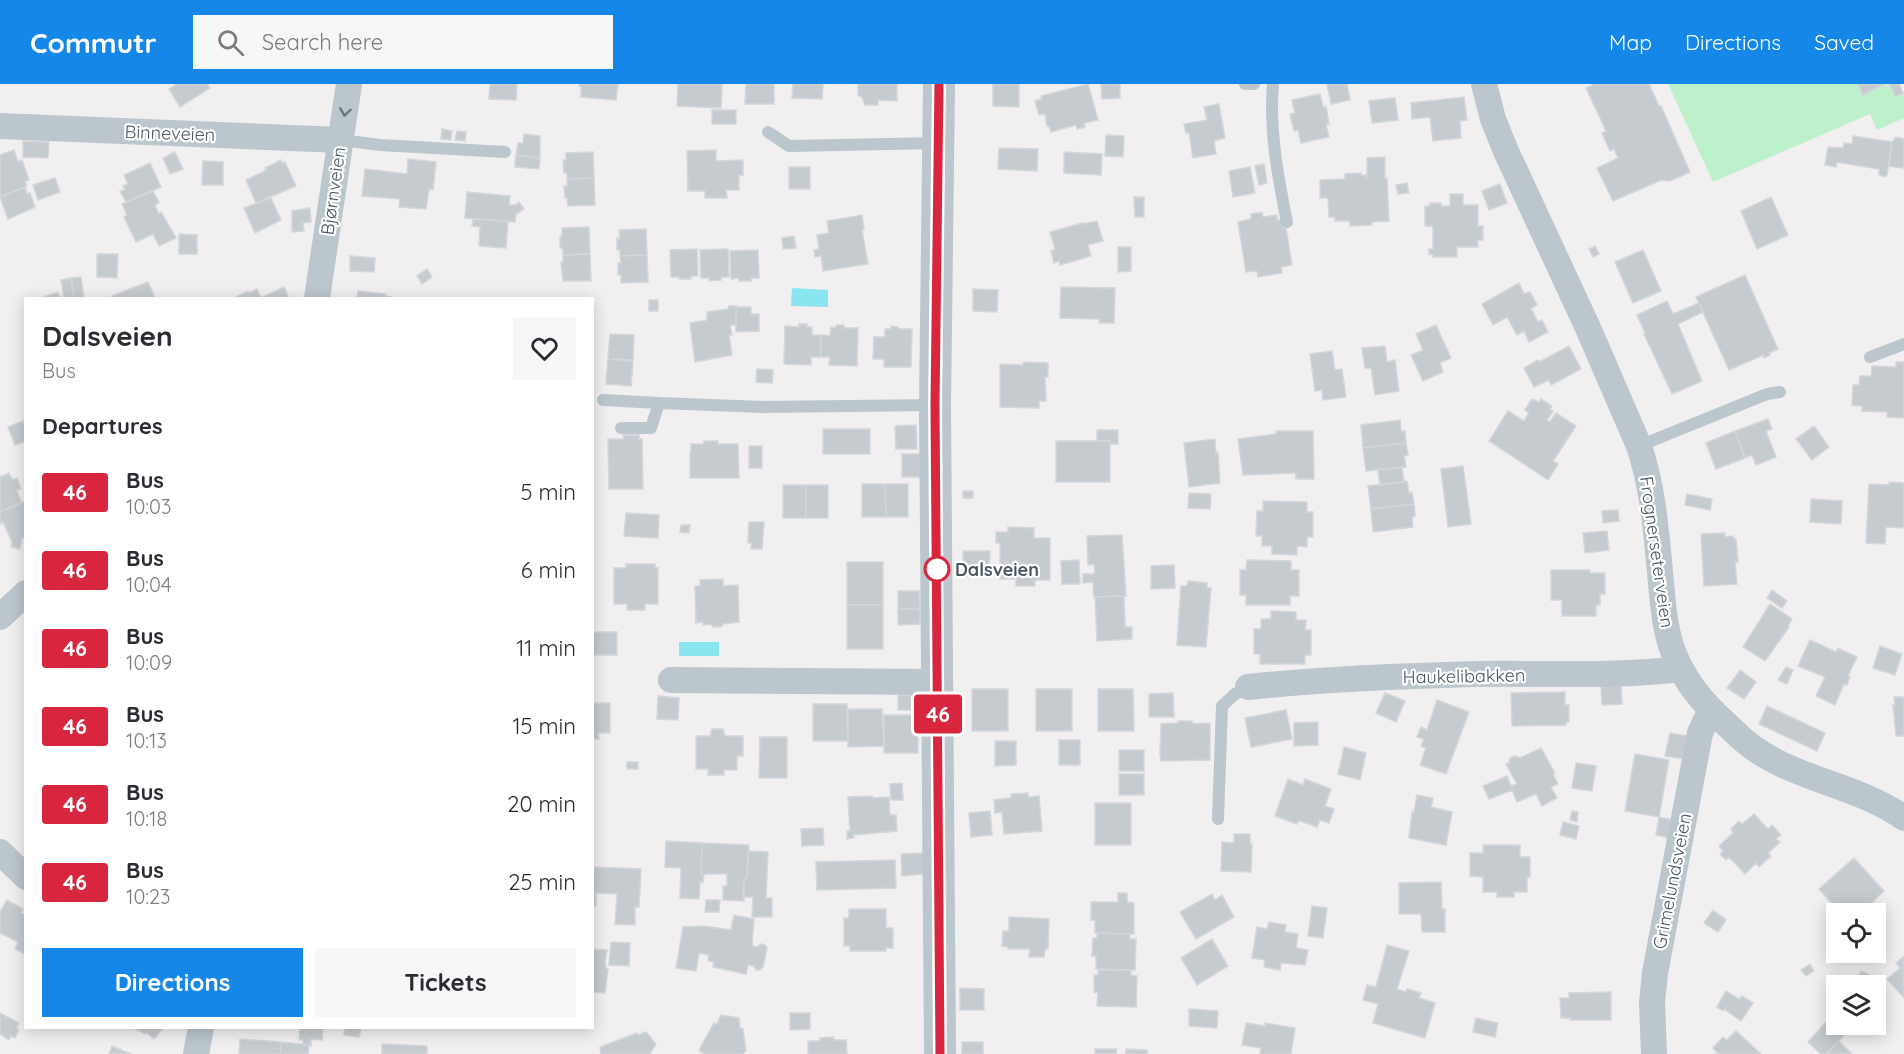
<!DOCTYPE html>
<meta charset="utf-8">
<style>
body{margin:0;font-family:Quicksand,sans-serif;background:#f7f7f7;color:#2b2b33;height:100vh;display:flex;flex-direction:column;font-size:22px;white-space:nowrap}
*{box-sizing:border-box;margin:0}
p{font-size:20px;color:#7c7c81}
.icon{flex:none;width:33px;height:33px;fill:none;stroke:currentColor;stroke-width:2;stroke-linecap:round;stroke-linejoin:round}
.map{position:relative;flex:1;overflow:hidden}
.details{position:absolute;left:24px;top:213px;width:570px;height:732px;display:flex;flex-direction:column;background:#fff;border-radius:0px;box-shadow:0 3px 15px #0003}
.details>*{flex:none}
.badge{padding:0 12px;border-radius:4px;font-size:21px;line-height:39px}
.controls{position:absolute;left:1826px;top:819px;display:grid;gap:12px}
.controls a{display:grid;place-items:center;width:60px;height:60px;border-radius:0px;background:#fff;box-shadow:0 3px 15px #0003;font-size:30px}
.map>.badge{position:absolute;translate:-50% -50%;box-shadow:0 0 0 3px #fff}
h2{padding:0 18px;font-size:22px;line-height:54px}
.round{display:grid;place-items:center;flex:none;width:63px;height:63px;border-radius:0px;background:#f7f7f7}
.overview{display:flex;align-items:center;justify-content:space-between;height:102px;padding:0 18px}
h1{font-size:28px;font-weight:700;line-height:45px}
.button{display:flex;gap:12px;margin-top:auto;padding:12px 18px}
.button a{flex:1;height:69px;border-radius:0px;background:#1487e8;color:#fff;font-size:24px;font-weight:700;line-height:69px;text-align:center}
.button a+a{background:#f7f7f7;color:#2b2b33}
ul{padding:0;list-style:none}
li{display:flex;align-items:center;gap:18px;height:78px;padding:0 18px}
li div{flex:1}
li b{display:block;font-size:22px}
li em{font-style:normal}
li .badge{min-width:66px;font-weight:700;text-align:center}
header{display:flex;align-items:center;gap:36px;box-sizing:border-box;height:84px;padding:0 30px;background:#1487e8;color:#fff}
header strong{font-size:28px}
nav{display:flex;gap:33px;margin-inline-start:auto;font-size:21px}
.search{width:420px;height:54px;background:#f7f7f7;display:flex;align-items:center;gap:15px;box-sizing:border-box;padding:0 21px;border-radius:0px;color:#7c7c81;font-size:22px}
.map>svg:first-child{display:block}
</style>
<header>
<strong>Commutr</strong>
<div class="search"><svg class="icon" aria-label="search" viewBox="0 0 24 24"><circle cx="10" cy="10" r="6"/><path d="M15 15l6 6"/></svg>Search here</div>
<nav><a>Map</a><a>Directions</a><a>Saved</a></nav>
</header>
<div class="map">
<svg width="1904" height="970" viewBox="0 0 1904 970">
<rect width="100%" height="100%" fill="#f2eff0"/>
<path fill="#bdf1cb" d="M1668,0H1858L1863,11L1890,0L1895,12L1904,8V34L1877,46L1870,30L1713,98Z"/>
<path fill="#89e5ef" d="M792,204L828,206V223L791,222Z
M679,558H719V572H679Z"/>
<path fill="#c6cbcf" stroke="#d3d6db" stroke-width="1.5" d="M177,0H207L210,4L180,23L169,5Z
M490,0H517L516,16L489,15Z
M579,0H618L616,16L581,13V3L579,2Z
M678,0H722L721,24L677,22Z
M746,0H774V20H745Z
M793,0H823L822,15L792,14Z
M858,0H897V17L878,16V21H865L862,13L858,11Z
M993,0H1019V23L993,22Z
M1088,0L1098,36L1084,39L1085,43L1077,45L1076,41L1051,48L1049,42H1047L1045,30L1039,31L1035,17L1042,15L1041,12Z
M1101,0H1120V14L1102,15Z
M1327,0H1347L1350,16L1331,20Z
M1595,0H1649L1659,22H1661L1690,88L1670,97L1661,96L1613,117L1597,84L1618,74L1614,65L1610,67L1602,49L1606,47L1586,4Z
M1858,0H1886L1863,11Z
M1890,0H1899L1903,9L1895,13Z
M1320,10L1323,23L1326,22L1329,40H1326L1329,53L1301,59L1298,46L1294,47L1290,30L1295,29L1292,16Z
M1464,13L1467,36L1460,37L1461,54L1433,57L1430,33L1412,35L1411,19Z
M1395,14L1398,36L1372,39L1369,17Z
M1219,20L1225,54L1214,57L1216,70L1193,74L1189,49H1186L1184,40L1207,36L1204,23Z
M712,26H736V40H712Z
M442,45L452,47L451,56L441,55Z
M457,47L466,48L465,57L455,56Z
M524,50L540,52V74L516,71L518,59H523Z
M1106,51L1124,52L1123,73L1105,72Z
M1853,52L1892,58L1887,91L1885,93L1879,91V85L1842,79V77L1841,79L1837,78L1836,83L1825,81L1828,63L1843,64L1844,59L1852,60Z
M1896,53L1904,55V84L1888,82L1892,58Z
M23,57L49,58L48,74L23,73Z
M999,64L1038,65L1037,87L998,85Z
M14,66L18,78L22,76L29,96L25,97L27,102L0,113V71Z
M716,66V77L743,76V91H739V106H726L727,114H705V107H688L687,67Z
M175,68L183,85L170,90L163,74Z
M593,68L594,94L567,95V89H564L563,76H566V69Z
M1064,68L1102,70L1101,91L1064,89Z
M516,71L540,74L539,85L515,83Z
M1385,73V94H1387L1389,137L1372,138V141L1350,142V137H1335V133H1329L1328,114H1320V96L1345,95V90L1361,89V91H1366L1367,94V74Z
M408,75L436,78L433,106L429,105L426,125L399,123L400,115L362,112L365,85L407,90Z
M281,76L282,79L285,78L296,102L256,119L246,96L267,86L265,84Z
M203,77L223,78V101H202Z
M150,79L161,103L126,118L120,107L125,106L123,102L128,100L124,91Z
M1264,80L1267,99L1259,101L1255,82Z
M789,83H810V105H789Z
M1250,83L1255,109L1233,113L1229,87Z
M55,94L60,108L38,116L33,101Z
M594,94L595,121L568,122L567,114H565L564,102H567V95Z
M1407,99L1409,109L1398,110L1396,101Z
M1500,100L1507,119L1489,126L1482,107Z
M25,103L27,110L30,109L35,123L8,135L0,113Z
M153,107L159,118L155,122L159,130L161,128L176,154L159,162L153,150L136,158L124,133L127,131L122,120Z
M467,108L510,112L509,121H515L519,118L524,125L516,130L515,138L465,134Z
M1450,110H1463V121H1478V142H1483V156H1478V163H1457V173H1433V170H1429V165H1433V142H1425V122H1430V119H1441V122H1450Z
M1134,113H1144V133H1135Z
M1771,113L1788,151L1757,165L1741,127Z
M271,114L281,136L255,149L244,124Z
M310,124L311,138L303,139L304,147L292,148V127Z
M1262,128L1263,133L1277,131V136L1282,135L1283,144H1286L1292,181L1281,183L1282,189L1258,193L1257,187L1246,188L1238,138L1251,135V130Z
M862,131L864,145L862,146L868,180L823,187L821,172L815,173L814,166L819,165L817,151L829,149L827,137Z
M473,135L508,137L506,164L479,162L480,143L472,142Z
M1097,137L1103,157L1088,161L1091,172L1060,181L1059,177L1054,179L1051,167L1055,165L1050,148L1082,139V140Z
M589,143L590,170L563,171V164H560V152H562V144Z
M646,145L647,171L620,172V166H617V154H620L619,146Z
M179,150L197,151V170H179Z
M794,152L796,164L783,165L782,154Z
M1595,162L1599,170L1593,173L1589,165Z
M1118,163H1131V187L1118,188Z
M697,165L698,192H691V195H679V193H671L670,166Z
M728,165L729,193H721V196L709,197V194H701L700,166Z
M758,166L759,194H751V197H739L738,194L731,195L730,167Z
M1643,166L1661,207L1633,219L1615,178Z
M97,170H118L117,194L97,193Z
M590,170L591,197H563L561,178H563V171Z
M647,171L648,198L621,199V191H618V179H621L620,172Z
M350,172L375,174L374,188L350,187Z
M427,185L432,193L422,200L417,192Z
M1745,191L1778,265L1769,269L1770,271L1764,274L1763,271L1729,286L1696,213Z
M81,193L84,214H74L71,194Z
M71,194L74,214H64L61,196Z
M148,198L155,214H113L112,212Z
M1519,199L1524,210L1530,208L1537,221L1531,224L1538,238L1542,236L1548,248L1529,258L1524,247L1517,251L1507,233L1493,241L1482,220Z
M284,203L289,214H261Z
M1061,203L1115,204L1114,239H1099V235L1060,234Z
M257,205L261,214H234L248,207L249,209Z
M973,205L998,206L997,228L973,227Z
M358,207L386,210L385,212L394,214H357Z
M58,208L60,214H41Z
M649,216H658V227H649Z
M1667,217L1673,230L1699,219L1703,228L1678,240L1702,297L1672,310L1644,250L1645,249L1637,231Z
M729,222H736V241H730L732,251H729L732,271L695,278L690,239L707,236V228L728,225Z
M736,223H751V230H759V247L736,248Z
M799,240H807V243H812V251H821V273H811V281L784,280L785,242L799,243Z
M836,241H844V244H858L857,282L829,281L830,273H821V251L830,252L831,243L836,244Z
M1436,241L1451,274L1440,279L1443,288L1423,297L1411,271L1423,266L1416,250Z
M891,242L898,243V245H912L911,283H884V275H873L874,253H885V245H891Z
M610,250L634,251L633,276L608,275Z
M1385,262L1387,278L1395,276L1399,307L1375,311L1371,284H1365L1362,264Z
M1569,262L1581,285L1551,301L1549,296L1534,303L1524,284L1538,276L1539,278Z
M1332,267L1335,286L1342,285L1346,313L1323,316L1322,306L1315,307L1310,270Z
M608,275L633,277L631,302L606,300Z
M1024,278L1048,279V293H1045L1046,317H1039V324L1000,323V280L1023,281Z
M1896,278H1904V334L1887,333V328L1862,327V322L1852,321L1853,301H1859L1860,292H1871L1872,282L1896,283Z
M757,285L773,286L772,299L756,298Z
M1532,315L1539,318L1541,315L1552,322L1550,325L1553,327L1547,336L1550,338L1556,329L1576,342L1553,377L1558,380L1548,396L1489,357L1508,327L1524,337L1529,329L1525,326Z
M1768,335L1772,345L1766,347L1776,373L1756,381L1752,371L1745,374L1735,347Z
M1400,336L1401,347H1405L1406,359L1363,364L1361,341Z
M23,337L26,344V357L15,361L8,343Z
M916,341L917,365H896L895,342Z
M1814,342L1829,363L1812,376L1796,355Z
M823,345H870V370H823Z
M1097,346H1118V360H1110V357H1097Z
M1276,347H1313L1314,395H1296V389L1243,391L1238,355L1276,350Z
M1735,347L1745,374L1716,385L1706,359Z
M623,351H639V355H642L643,405H609L608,355H624Z
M1215,355L1216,369L1218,368L1220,399L1189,403L1184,359Z
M704,357H718V360H738L739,394H690V368H691V360H704Z
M1056,357H1110V398H1056Z
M1406,359L1408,371L1404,372L1406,383L1366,387L1363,364Z
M749,362H762V384H749Z
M902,370H923V393H902Z
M1463,382L1471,440L1448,443L1441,385Z
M1402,383L1404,398L1380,401L1378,386Z
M9,389L12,395L17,394L21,405L17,406L21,418L0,428V393Z
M1407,397L1409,409L1412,408L1414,420L1371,425L1368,402Z
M1889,398L1904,399V444L1886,443L1885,460L1866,459L1869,400L1889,401Z
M862,400H885L886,433H862Z
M885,400H908V433H886Z
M783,401H806V434H783Z
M806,401H828V434H806Z
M963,407H973V414H963Z
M1189,409L1211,410L1210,425L1188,424Z
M1687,410L1712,415L1710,426L1685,421Z
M1811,415L1842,417L1841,440L1810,438Z
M26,417V453L22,454L20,465L11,463L12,458L3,438L1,440L0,438V428Z
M1263,417L1307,418V428H1313V453H1307V463L1297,462V471L1272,470V462H1262V452H1256L1257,427H1263Z
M1414,420L1415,432L1412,433L1413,443L1373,448L1371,425Z
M1618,426L1619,437L1603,439L1602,427Z
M626,429L659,431L658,454L624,452Z
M749,438H764L762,465H751L752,459H748Z
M681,441H690L689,449L680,448Z
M1008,443L1034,444V454H1050V496H1035V502H1016V495H1000V459H996V448H1008Z
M1607,447L1609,466L1585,469L1583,449Z
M1725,449V453L1733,452L1734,455H1736L1738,478H1735L1737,500L1704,502L1701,450Z
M1122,451L1126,512L1094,513L1093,498L1083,499V490H1093L1095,488L1094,480L1088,481L1087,452Z
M963,467H990L989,492H963Z
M1079,476L1080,500H1062L1061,477Z
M1247,476L1291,477V486H1299V512H1290V521H1246V511H1240V486H1246Z
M847,478H883V521H847Z
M626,480H655V484H658V520H645V526H627V520H614V484H626Z
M1174,481L1175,504L1151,505V482Z
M1551,486H1590V489H1605V510H1600V521H1596V532H1562V516H1551Z
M723,495V502L738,501L739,538L723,540L721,543H713L711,540L703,541V538L696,539L695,502H700V496Z
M1188,497L1207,499V504H1211L1206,563L1177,561L1181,502H1187Z
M1772,506L1787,517L1782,524L1767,514Z
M898,507H919L920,525H898Z
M1124,512L1125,543H1132V555L1097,557L1095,513Z
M1770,520L1792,535L1788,542L1789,543L1765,577L1743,563Z
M847,521H883V565H847Z
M898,525H920V540L898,541Z
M1271,527L1296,528V536H1306L1305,546H1311V571H1305V580H1260V570H1254V545H1261V535H1271Z
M592,548H617V571H592Z
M1810,556L1836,568L1838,564L1857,573L1848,592L1850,593L1847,601L1844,600L1835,621L1816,612L1825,593L1798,582Z
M1880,562L1902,570L1895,591L1873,584Z
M1786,583L1793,586L1787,600L1778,596Z
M1740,586L1756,598L1744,615L1727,604Z
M1621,600L1622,620L1602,621L1601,601Z
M972,605H1008V647H972Z
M1036,605H1072V647H1036Z
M1098,605H1133L1134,647H1098Z
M1565,608V621H1569V638H1566V641L1512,642L1511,609Z
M1173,609L1174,633H1149V610Z
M1385,609L1405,617L1396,638L1376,629Z
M898,611H919V626H898Z
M658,612L679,614L678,636L657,635Z
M1894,613H1904V652H1896L1893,621H1895Z
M1437,616L1469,628L1446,690L1420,681L1426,664L1421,662L1424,655L1417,653L1421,643L1427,646Z
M592,619H610V649H598L599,655H592Z
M813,620H847L848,657H813Z
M1767,622L1825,649L1817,667L1759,640Z
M848,625H882L884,662L848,663Z
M1286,626L1292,655L1251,663L1245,634Z
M884,631H918V669H884Z
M1178,637H1192V640L1210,639V676L1161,677L1160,671L1161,640L1178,639Z
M1318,638V661L1294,662V639Z
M712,645H723L725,652H743V672H737V686H724V691H708V685H696V652H710Z
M1670,649L1688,652L1684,675L1665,672Z
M760,653H787V694H759Z
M1059,656H1080V681H1059Z
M995,657H1016V681L995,682Z
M1344,663L1366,669L1360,696L1338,690Z
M1541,664L1555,689L1553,690L1558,700L1551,703L1557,714L1542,722L1536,710L1517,718L1512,706L1489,715L1483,702L1507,692L1511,702L1517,700L1506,680L1509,679L1510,674L1515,672L1520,674Z
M1119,666H1144V687H1119Z
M1635,670L1669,676L1659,733L1625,727Z
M627,678H638V685H627Z
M1576,679L1596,682L1592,707L1572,704Z
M1119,690H1144V711H1119Z
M1288,695L1303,701L1305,695L1331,705L1325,722L1334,725L1329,739L1320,736L1317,743L1298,736L1297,740L1275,732Z
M902,699L903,716H891L890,700Z
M1028,709V713L1039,712L1042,747L1004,750L1002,728L995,729L994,716L1011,714V710Z
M1417,711L1433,714L1431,723L1452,728L1446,761L1409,754L1412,728H1414Z
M872,712L873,714L889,713L890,731H896L897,747L853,751L854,754L847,755V747H850L848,713Z
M1095,719H1131V761H1095Z
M990,727L992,751L971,753L969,729Z
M1572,727L1578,728L1577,738L1570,736Z
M1754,730L1768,745L1772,741L1781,751L1776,755L1780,758L1768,769L1771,772L1759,783L1756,779L1745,790L1729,773L1726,776L1720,770L1723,767L1719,762L1733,749L1731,745L1739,737L1742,740Z
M1659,733L1673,736L1670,754L1656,751Z
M1563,738L1579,742L1576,755L1560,751Z
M823,744L824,761L802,762L801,745Z
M1234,750H1250V760H1252L1251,788L1221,787L1222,758L1234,759Z
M666,757L702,759L701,790H704L703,798H700L699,815L680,814L681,784L665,783Z
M702,759L749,761L747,794H744V817L723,816V802H727V790H701Z
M1483,761H1520V773H1530V793H1527V808H1514V813H1497V808H1483V793L1470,792V769H1483Z
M748,767L768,768L766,814H772V833H752L753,813H743L744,794H747Z
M924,769V790L902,792L901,770Z
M1854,774L1884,807L1860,830H1841L1819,805Z
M895,776L896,804L817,806L816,778Z
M592,783H594L593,809H596V822H592Z
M594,783L641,785L639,823H635V841L615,840L617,810L593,809Z
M1441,798L1442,825H1445V848H1422L1421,830H1399V799Z
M1118,809H1127V818L1134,819V850L1095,849V836H1091V818H1118Z
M1212,810L1215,816L1222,811L1234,833L1196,855L1180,828Z
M7,816L23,825L21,829L26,831L25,870L15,865L18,858L0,849V828Z
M706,816H720L719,828H705Z
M1312,822L1327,824L1323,854L1308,852Z
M849,825H886V844H893V864H886V867H850V862H844V834H849Z
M1713,826L1726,836L1718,848L1704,839Z
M734,831L754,835L752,862L757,863L761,860L765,861L767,864L763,883L760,886H756L754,882L748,881L746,890L713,883L714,878L708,877L709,871L699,869L696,887L676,884L683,843L703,842L731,846Z
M1009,833L1049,835L1048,865H1045L1044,873H1029L1030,865H1008V863L1002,862L1003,847H1009Z
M1269,838L1286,841L1285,848L1298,850L1296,864L1308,866L1305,881L1281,879L1280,886L1264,883L1265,876L1252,874L1257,843L1267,845Z
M1097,849L1130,850V855H1136L1135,886L1096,885V872H1092L1093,854H1097Z
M1212,855L1228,882L1197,901L1181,874Z
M611,858L630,859L629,882L609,881Z
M1387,861L1409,867L1397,905L1406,908L1407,905L1421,909L1419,914L1435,919L1425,954L1373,939L1378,920L1363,916L1367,901L1376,903Z
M592,865L607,866L605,877L606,885H608L605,909L592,908Z
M1904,872V914L1887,895L1900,884L1896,879Z
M1810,880L1814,887L1806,892L1801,886Z
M1098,886H1131V891L1137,892L1136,923L1097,922L1098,909L1094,908V891H1098Z
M1861,887L1882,897L1875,913V902H1854Z
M960,904L984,905V926H960Z
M1726,907L1739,915L1742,912L1753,919L1741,937L1724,925L1723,927L1717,923Z
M1611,908V936H1570V934H1561L1560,914H1569V909Z
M1189,925L1218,927L1217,944L1189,942Z
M1836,927V940H1854L1827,970H1821L1808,958Z
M0,929L19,939L16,944L19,946L15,954L11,952L9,956L0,950Z
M790,929H810V945L790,946Z
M721,931L739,934L740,944L743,945L746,967L743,970H704L699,966L714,939L717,940Z
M1476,934L1498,939L1495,953L1473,948Z
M1246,939L1265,942V939L1295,944L1291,970H1260L1261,964L1242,961Z
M134,944H163L154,955L146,948L145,950Z
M300,944H323L322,956L311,955V962L309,961L303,960V956H299Z
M345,944H361L359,953L344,951Z
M1736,947L1761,970H1715L1717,968L1713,964L1723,953L1727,956Z
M646,948L656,960L650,970H601L600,963L637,949L638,951Z
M834,953V956H846L847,970H808V957H820V954Z
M240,955L281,958L280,970H239Z
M1839,957L1852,970H1827Z
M281,958L309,961L308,970H280Z
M962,958H983V970H962Z
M382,960L427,962V970H382Z
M112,962L131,970H109Z
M1095,965H1117L1116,970H1095Z
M1126,965L1147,966V970H1126Z"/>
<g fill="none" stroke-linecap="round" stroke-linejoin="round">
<path stroke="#bbc6cd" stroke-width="12" d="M1245,0H1254
M1273,0C1269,46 1278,93 1287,138
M768,48L789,62L937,59
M341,56L380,61L505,68
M1870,273L1904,260
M603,316L659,319
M621,344H651L659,319L763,323L934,321
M1639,362L1767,310L1780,308
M1218,735L1222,622L1235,610L1248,603"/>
<path stroke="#bbc6cd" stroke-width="26" d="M1484,0L1493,35L1505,65L1588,244L1639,362C1653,404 1656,445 1660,488C1663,519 1664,549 1677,577C1688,601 1705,621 1724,638C1734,647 1744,658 1755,665C1801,697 1859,702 1904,734
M0,42L341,56
M317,214L349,0
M0,533L26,509
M671,596L937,598
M1248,603C1323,595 1400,592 1476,590C1544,589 1613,593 1681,585
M0,768L26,793
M196,970L201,944
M1654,970L1652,918L1655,889L1700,649L1706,636L1713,627"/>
<path stroke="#bbc6cd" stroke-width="32" d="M939,0L935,321L940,970"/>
</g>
<defs><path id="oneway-chevron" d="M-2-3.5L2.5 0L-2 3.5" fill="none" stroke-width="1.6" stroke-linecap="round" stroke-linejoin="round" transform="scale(1.5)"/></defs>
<use stroke="#6a777f" href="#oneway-chevron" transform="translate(345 28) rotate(98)"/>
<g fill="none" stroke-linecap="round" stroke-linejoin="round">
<defs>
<path id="line" d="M939,0L935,321L940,970"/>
</defs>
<use href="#line" stroke="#fff" stroke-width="14"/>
<use href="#line" stroke="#d7263d" stroke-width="9"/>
</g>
<circle fill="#fff" stroke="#d7263d" stroke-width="3" cx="937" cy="485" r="12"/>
<g text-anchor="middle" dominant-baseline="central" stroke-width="4.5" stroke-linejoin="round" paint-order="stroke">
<g font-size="18" fill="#47555e" stroke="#fff">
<text transform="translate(170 49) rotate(2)">Binneveien</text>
<text transform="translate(333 107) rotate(-82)">Bjørnveien</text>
<text transform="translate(1657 468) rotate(82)">Frognerseterveien</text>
<text transform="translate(1464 592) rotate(-1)">Haukelibakken</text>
<text transform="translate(1672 797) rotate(-79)">Grimelundsveien</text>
</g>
<g font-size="18" font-weight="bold" fill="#47555e" stroke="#fff" text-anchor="start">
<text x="955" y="485">Dalsveien</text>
</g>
</g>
</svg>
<div class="controls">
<a><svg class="icon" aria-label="locate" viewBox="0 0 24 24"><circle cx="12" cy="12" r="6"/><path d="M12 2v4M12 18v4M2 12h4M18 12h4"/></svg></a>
<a><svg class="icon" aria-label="layers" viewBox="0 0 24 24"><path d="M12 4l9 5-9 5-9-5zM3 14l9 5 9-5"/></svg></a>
</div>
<b class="badge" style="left:938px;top:630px;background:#d7263d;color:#fff">46</b>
<section class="details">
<div class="overview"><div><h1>Dalsveien</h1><p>Bus</p></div><a class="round"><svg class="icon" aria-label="heart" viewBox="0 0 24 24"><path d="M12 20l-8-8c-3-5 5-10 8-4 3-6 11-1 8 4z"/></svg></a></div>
<h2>Departures</h2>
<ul>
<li><span class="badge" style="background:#d7263d;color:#fff">46</span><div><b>Bus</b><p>10:03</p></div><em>5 min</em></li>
<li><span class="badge" style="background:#d7263d;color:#fff">46</span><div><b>Bus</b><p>10:04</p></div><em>6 min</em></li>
<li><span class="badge" style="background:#d7263d;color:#fff">46</span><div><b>Bus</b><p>10:09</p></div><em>11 min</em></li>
<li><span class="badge" style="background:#d7263d;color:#fff">46</span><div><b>Bus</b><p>10:13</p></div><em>15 min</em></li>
<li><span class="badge" style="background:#d7263d;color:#fff">46</span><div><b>Bus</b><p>10:18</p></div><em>20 min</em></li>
<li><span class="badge" style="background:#d7263d;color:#fff">46</span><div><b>Bus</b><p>10:23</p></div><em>25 min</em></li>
</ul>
<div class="button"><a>Directions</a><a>Tickets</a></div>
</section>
</div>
